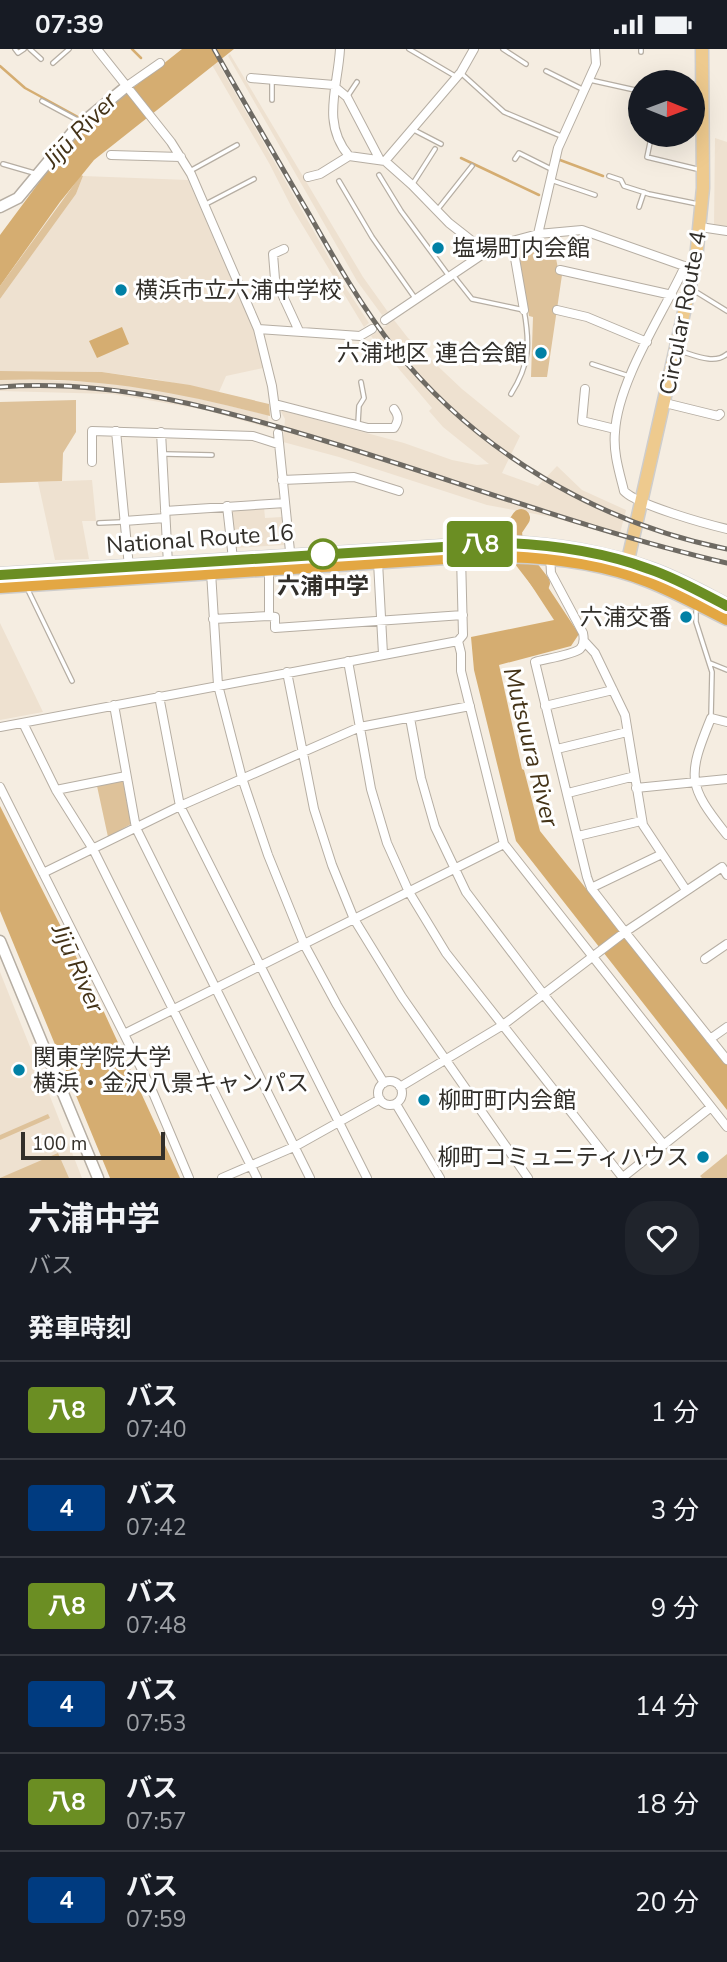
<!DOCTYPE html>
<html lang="ja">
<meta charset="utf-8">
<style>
body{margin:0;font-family:"Nunito Sans","Noto Sans JP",sans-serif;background:#20242c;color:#f1f3f6;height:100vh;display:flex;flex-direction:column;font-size:26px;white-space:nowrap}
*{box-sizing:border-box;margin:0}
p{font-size:23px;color:#9ea1a6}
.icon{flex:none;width:38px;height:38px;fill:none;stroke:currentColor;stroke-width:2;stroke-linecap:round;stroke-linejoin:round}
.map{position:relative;height:1129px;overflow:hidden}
.panel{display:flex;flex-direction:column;background:#171b24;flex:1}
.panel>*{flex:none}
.badge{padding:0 14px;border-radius:5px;font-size:24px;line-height:46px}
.needle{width:46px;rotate:91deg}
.controls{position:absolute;left:628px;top:21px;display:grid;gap:14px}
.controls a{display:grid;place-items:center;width:77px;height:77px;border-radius:50%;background:#171b24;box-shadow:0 7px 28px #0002;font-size:35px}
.scale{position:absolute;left:21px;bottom:18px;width:144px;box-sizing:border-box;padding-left:7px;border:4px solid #322f2a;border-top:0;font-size:19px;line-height:24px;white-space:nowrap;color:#322f2a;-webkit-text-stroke:5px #fff;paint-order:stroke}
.map>.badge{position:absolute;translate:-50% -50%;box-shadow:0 0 0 4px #fff}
h2{padding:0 28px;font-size:26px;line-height:63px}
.round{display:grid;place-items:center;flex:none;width:74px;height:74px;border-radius:28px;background:#20242c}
.head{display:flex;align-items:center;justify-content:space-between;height:119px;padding:0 28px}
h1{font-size:33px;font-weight:700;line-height:52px}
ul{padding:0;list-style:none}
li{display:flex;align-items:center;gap:21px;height:98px;padding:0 28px;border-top:2px solid #363941}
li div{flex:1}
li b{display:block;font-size:26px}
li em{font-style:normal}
li .badge{min-width:77px;font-weight:700;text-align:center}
.status{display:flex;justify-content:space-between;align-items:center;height:49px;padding:0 35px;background:#171b24;direction:ltr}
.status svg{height:19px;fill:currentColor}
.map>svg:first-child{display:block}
</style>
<div class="status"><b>07:39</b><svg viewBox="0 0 49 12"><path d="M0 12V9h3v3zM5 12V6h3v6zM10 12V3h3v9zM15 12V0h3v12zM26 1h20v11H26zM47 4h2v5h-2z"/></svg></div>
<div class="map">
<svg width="727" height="1129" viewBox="0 0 727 1129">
<rect width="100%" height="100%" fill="#f5ede1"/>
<path fill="#eee1d0" d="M230,5L363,228L388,263L382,266L357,232L228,7Z
M217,12L346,239L369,274L364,278L292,159L269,114L212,16Z
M715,89L727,93V180L714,177Z
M83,127L188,131L253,279L263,319L226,327L219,343L154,330L102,323L0,322V250L76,145Z
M394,271L408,289L462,340L520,387L502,424L538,437L557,417L582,441L626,461L619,488L552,468L487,456L339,408L283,393L285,370L280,361L404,394L452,411L477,416L489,415L443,378L429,362L432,359L371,287Z
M25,330L112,334L159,340L268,366L269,379L201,360L112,345L0,342V331Z
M92,431L96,472H82L89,510L55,511L38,433Z
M264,458L265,469L282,468L284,496L234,499L230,460Z
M0,574L43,663L0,671Z
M0,923L55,1060L82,1129H0Z"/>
<path fill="#dec29a" d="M81,126L83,127L76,145L0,250V237Z
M539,192L553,195L559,224L562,226L547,328H531L533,268L529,267L518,201L521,194Z
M0,322L102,323L190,336L269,355L270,367C178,343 96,327 0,331Z
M76,351V383L63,404L62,432L0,434V353Z
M123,732L131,775L108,788L97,737Z
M48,1065L50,1069L0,1091V1086Z
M58,1104L69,1129H0Z
M727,1105V1129H702L700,1127Z"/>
<path fill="#d5ad71" d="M182,0H234L94,111L60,153L0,237V186L75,85Z
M122,278L129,295L97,309L89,292Z
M518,516L534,517L579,585L571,597L499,616L522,720L524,721L540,782L727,1016V1061L516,792L474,621L471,588L554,571Z
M0,757L104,963L180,1129H110L0,862Z"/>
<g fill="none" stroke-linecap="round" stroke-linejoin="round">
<path stroke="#d5ad71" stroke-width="2.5" d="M132,0L141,9
M0,17L25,39L78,68
M461,109L539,146
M560,111L603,127"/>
<path stroke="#d5ad71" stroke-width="18" d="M521,469L513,481L514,499L541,534"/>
<defs>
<path id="lane" d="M15,0L18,4L24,0
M30,0L41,10
M409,0L455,27
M503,0L526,15
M641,3V0
M53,14L69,0
M546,22L582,40
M462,25L504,63L561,87
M590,31L635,41
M347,48L357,33
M272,51V32
M42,52L81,73
M412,80L441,95
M651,89L647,108L701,121
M515,110L519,104L551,120
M3,115L34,124
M190,122L237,96
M379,126L401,162L449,227
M609,127L621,131L624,137L649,145L698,155
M551,131L595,146
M339,132L372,188L415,249
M412,136L435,100
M206,155L254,130
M639,158L644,143
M438,160L472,117
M453,226L472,250L524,261C530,295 530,315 511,345
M693,241L727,262
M680,302C694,306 714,316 727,305
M592,315L629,327
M358,374L359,357L364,349L361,333
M165,405L212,406
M99,474L122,473
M28,541L72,632
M696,562V573L712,623L711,667
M710,614L727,621"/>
<path id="street" d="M97,0L171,93L191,125L258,280L272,337L276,367
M340,0C338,38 321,74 349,107L385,112L412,136L449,174L486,203
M251,29L334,36
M127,37L160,14
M335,38L347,48L380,111
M111,106L181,108
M385,112L461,23L474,0
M308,128L320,125L349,107
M700,178L727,182
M538,185L558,99L596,15L595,0
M512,192L524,261
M284,200L273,205L275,230L299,282
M685,217C663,265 618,331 615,383C613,403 619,422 624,442C637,456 706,475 727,480
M560,221L672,246
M557,261L587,268L647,293
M385,271L486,203L512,192L538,185L582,181L687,218
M258,280L360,287L372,280
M585,340L582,372L615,380
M665,354L718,367L720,365
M275,355L368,379H394C399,371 399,367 394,360
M116,382L129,518
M161,383L168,515
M278,384L291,512
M92,413V382L253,387L278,395
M282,431L354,428L399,442
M227,457L233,510
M165,462L285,454
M124,472L165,469
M550,506L551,524L583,584C584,589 584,596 580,600C572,606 545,610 535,613L587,828L591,839L625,883L727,1011
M378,513L383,605
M269,519V567L275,568V579L463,566
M211,523L218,636L242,729L268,806L304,895L337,956L384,1034
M213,570L269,567
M458,592L461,604V622L504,795L727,1078
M584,592L595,604L625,666L643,776L686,841
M348,612L371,740L387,794L409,843L446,904L623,1129
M287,623L314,760L332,816L354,870L402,948L528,1129
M159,647L180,757L367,1129
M114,656L136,779L310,1129
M545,657L613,641
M410,669L421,729L435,778L466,843L544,946L664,1096
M727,673L711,669C687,728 687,736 727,786
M23,674L56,741L93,800L257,1129
M0,678L458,592L463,586L461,507
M557,700L627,683
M0,738L151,1039L189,1129
M636,739L727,730
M56,741L126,727
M568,744L635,727
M578,787L641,772
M43,824L180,757L360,678L470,657
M591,839L662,805
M705,910L727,895
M124,985L504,795
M710,990L727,978
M378 1044a12 12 0 1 1 24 0a12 12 0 1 1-24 0Z
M400,1038L503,976L625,883L722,818L727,826
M396,1055L440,1129
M222,1129L296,1097L380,1050
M622,1129L711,1058"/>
<path id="secondary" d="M0,158L18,149L77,78L127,37
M0,892L98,1129"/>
<path id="primary" d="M626,520L696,210L703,139L702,0"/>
<path id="highway" d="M0,526L506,494C554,496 603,504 649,520C676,529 702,544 727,557
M0,537L461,507C524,504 589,508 648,531C676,542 701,556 727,569"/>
</defs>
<use href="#lane" stroke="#b6aea3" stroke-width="6"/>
<use href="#street" stroke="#b6aea3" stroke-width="10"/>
<use href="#secondary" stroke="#b6aea3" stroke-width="13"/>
<use href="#primary" stroke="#cecdcc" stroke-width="15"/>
<use href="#highway" stroke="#cecdcc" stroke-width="17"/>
<use href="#lane" stroke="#fff" stroke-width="3.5"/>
<use href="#street" stroke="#fff" stroke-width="8"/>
<use href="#secondary" stroke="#fff" stroke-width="10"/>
<use href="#primary" stroke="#eeca8e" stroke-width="12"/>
<use href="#highway" stroke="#e3a743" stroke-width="14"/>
<defs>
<path id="rail" d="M214,0C245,55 277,110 309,165C335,211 361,257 394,299C477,403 598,474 727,500
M0,338C114,329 224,361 332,394C463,434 593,483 727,514"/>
</defs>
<use href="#rail" stroke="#6e6a63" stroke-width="5"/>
<use href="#rail" stroke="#fff" stroke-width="2.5" stroke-dasharray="8" stroke-linecap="butt"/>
</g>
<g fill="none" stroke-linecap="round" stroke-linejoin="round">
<defs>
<path id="line" d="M0,526L506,494C554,496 603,503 649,520C676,529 702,544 727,557"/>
</defs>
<use href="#line" stroke="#fff" stroke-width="16"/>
<use href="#line" stroke="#6b8e23" stroke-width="10"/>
</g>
<g fill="#0080a5" stroke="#fff" stroke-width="2.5">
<circle cx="438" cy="199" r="7"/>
<circle cx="121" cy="241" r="7"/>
<circle cx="541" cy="304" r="7"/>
<circle cx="686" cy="568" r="7"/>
<circle cx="19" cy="1021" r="7"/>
<circle cx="424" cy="1051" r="7"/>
<circle cx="703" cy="1108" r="7"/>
</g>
<circle fill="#fff" stroke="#6b8e23" stroke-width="3.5" cx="323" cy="505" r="14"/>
<g text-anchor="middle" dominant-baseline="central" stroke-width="6" stroke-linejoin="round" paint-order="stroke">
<g font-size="23" fill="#322f2a" stroke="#fff" text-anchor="start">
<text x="452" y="199">塩場町内会館</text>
<text x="135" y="241">横浜市立六浦中学校</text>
<text x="527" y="304" text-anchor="end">六浦地区 連合会館</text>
<text x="672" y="568" text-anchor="end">六浦交番</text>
<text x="33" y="1008">関東学院大学<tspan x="33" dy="26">横浜・金沢八景キャンパス</tspan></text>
<text x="438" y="1051">柳町町内会館</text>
<text x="689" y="1108" text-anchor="end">柳町コミュニティハウス</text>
</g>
<g font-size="23" fill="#322f2a" stroke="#fff">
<text transform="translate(683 264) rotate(-79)">Circular Route 4</text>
<text transform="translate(200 490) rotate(-4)">National Route 16</text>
</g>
<g font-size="23" font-weight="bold" fill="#322f2a" stroke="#fff">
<text x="323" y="537">六浦中学</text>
</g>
<g font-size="24" font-style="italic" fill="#443318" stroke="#fff">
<text transform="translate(80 81) rotate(-46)">Jijū River</text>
<text transform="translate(531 698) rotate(76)">Mutsuura River</text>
<text transform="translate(78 919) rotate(66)">Jijū River</text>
</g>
</g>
</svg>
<div class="controls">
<a><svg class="needle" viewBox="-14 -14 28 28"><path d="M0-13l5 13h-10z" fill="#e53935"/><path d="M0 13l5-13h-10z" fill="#9ea1a6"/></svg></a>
</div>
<div class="scale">100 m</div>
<b class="badge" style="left:480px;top:495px;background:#6b8e23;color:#fff">八8</b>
</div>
<section class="panel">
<div class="head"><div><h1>六浦中学</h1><p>バス</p></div><a class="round"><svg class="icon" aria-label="heart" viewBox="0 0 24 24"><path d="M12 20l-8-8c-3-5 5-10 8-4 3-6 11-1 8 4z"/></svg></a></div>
<h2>発車時刻</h2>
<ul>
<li><span class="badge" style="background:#6b8e23;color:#fff">八8</span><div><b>バス</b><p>07:40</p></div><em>1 分</em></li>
<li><span class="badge" style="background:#003b80;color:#fff">4</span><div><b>バス</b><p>07:42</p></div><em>3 分</em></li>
<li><span class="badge" style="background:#6b8e23;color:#fff">八8</span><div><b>バス</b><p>07:48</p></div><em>9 分</em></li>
<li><span class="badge" style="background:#003b80;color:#fff">4</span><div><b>バス</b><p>07:53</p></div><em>14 分</em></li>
<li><span class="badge" style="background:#6b8e23;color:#fff">八8</span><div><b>バス</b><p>07:57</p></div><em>18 分</em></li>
<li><span class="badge" style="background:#003b80;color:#fff">4</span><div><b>バス</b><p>07:59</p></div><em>20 分</em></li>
</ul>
</section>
